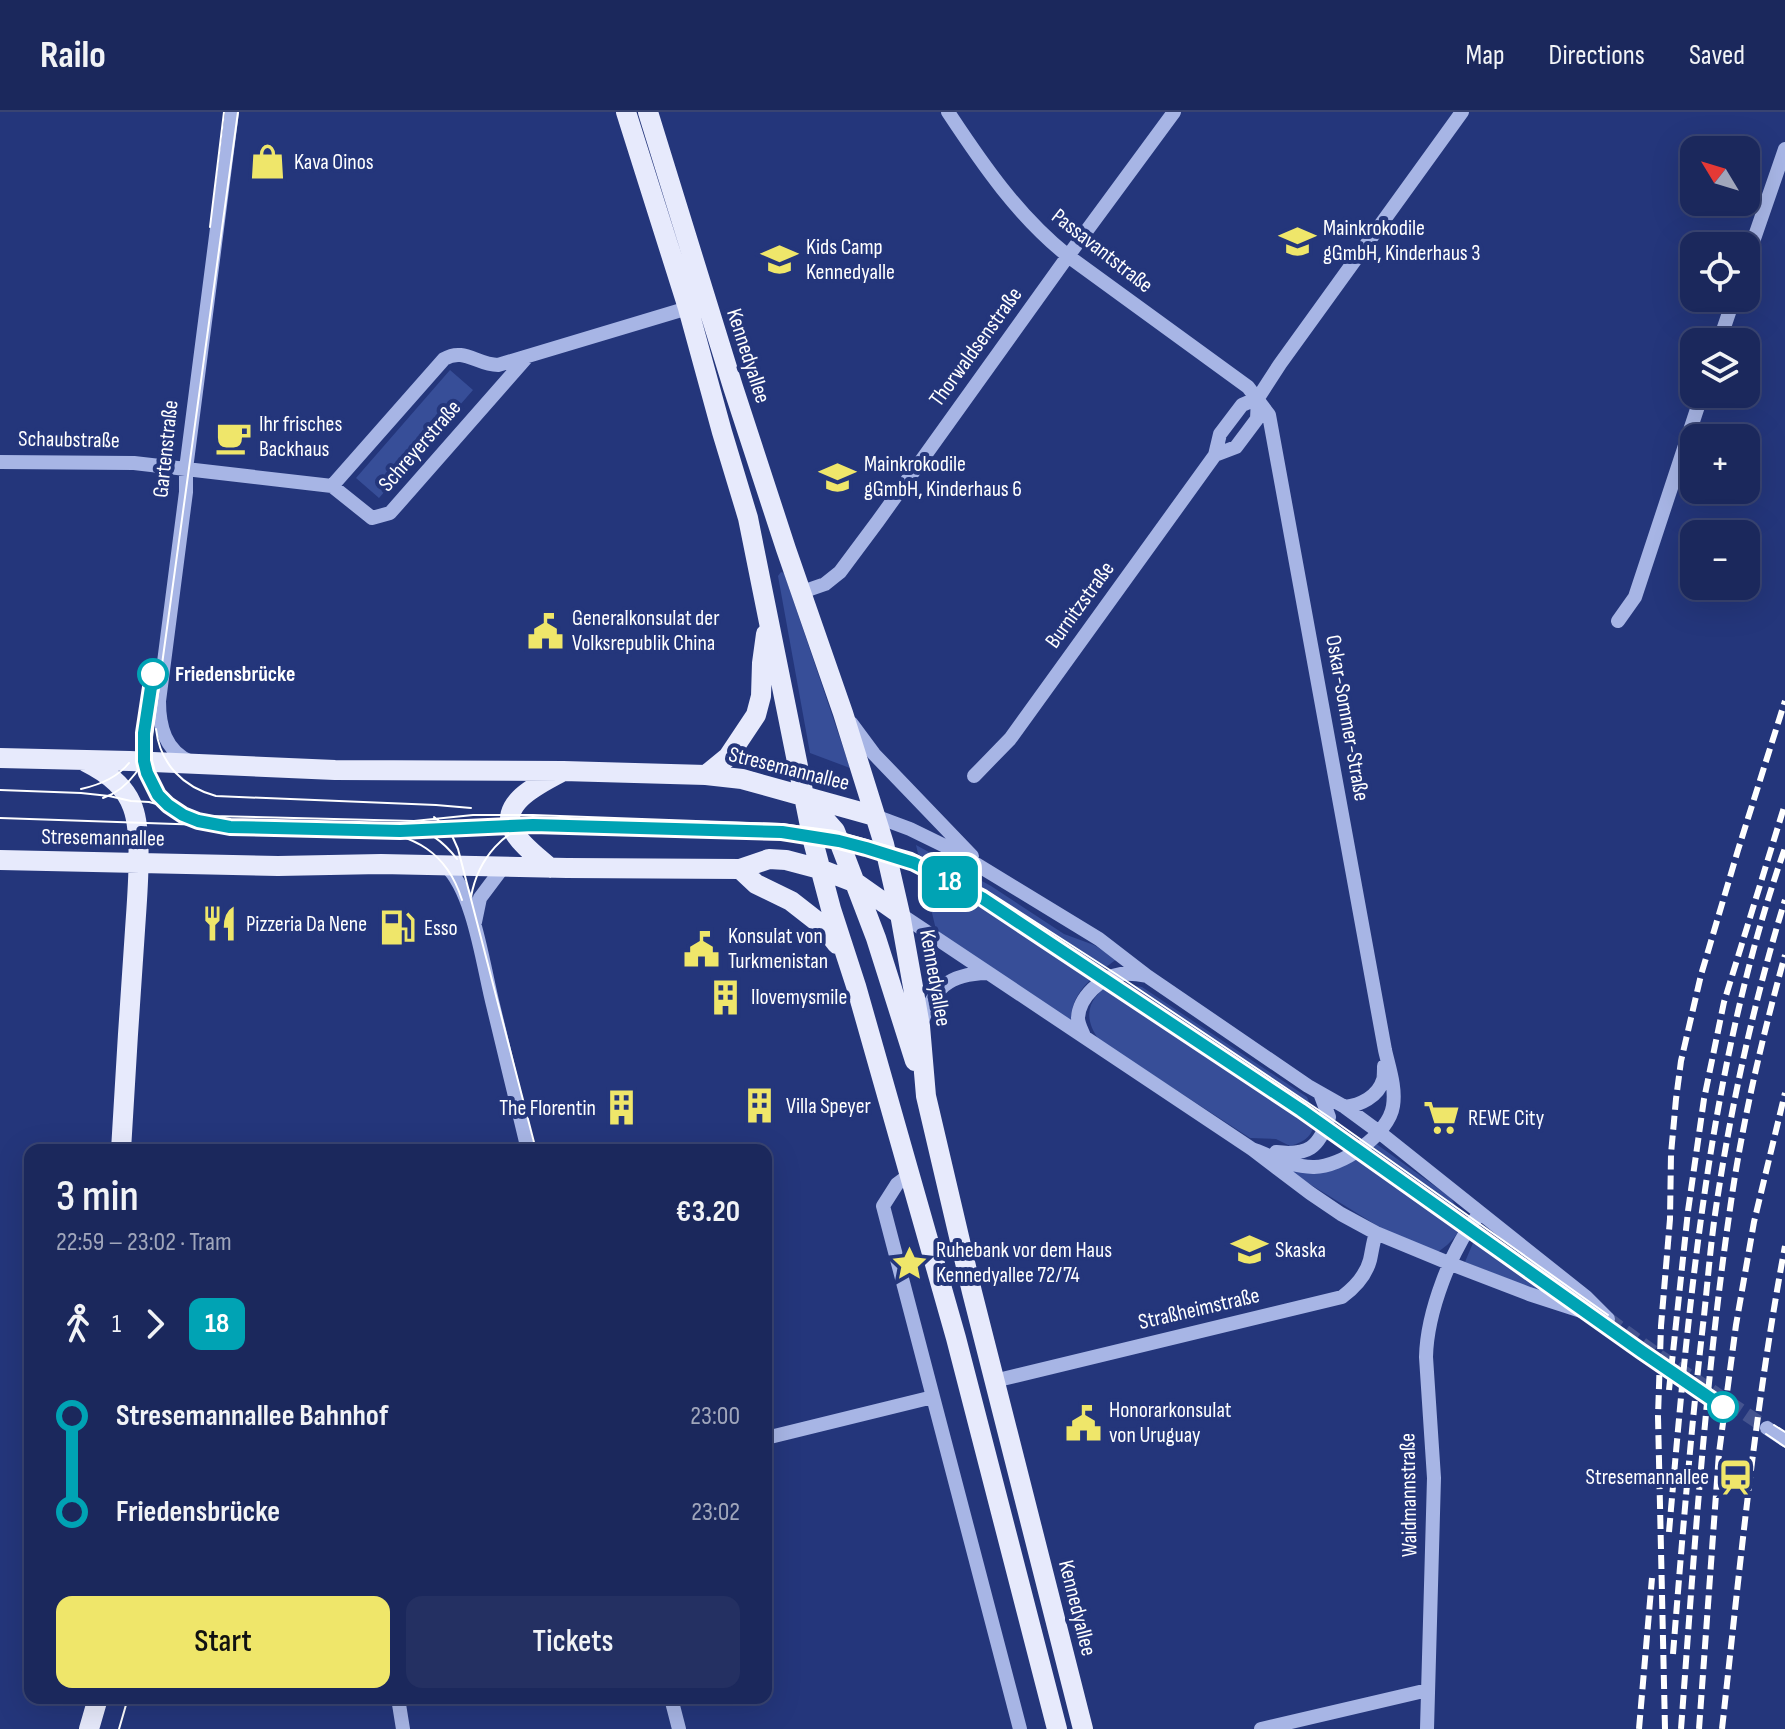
<!DOCTYPE html>
<meta charset="utf-8">
<style>
body{margin:0;font-family:"Sofia Sans Condensed",sans-serif;background:#243062;color:#f1f3f6;height:100vh;display:flex;flex-direction:column;font-size:30px;white-space:nowrap}
*{box-sizing:border-box;margin:0}
p{font-size:26px;color:#a0a6bb}
.icon{flex:none;width:44px;height:44px;fill:none;stroke:currentColor;stroke-width:2;stroke-linecap:round;stroke-linejoin:round}
.map{position:relative;flex:1;overflow:hidden}
.drawer{position:absolute;left:24px;top:1032px;width:748px;height:560px;display:flex;flex-direction:column;background:#1b285c;border-radius:16px;box-shadow:0 8px 32px #0002,0 0 0 2px #394472}
.drawer>*{flex:none}
.badge{padding:0 16px;border-radius:12px;font-size:28px;line-height:52px}
.needle{width:52px;rotate:308deg}
.buttons{position:absolute;left:1680px;top:24px;display:grid;gap:16px}
.buttons a{display:grid;place-items:center;width:80px;height:80px;border-radius:16px;background:#1b285c;box-shadow:0 8px 32px #0002,0 0 0 2px #394472;font-size:40px}
.map>.badge{position:absolute;translate:-50% -50%;box-shadow:0 0 0 4px #fff}
.legs{display:flex;align-items:center;gap:12px;height:88px;padding:0 32px;font-size:26px}
.legs p{margin-inline-start:auto}
.headline{display:flex;align-items:center;justify-content:space-between;height:136px;padding:0 32px}
h1{font-size:44px;font-weight:600;line-height:60px}
.button{display:flex;gap:16px;margin-top:auto;padding:16px 32px}
.button a{flex:1;height:92px;border-radius:16px;background:#efe66a;color:#111;font-size:32px;font-weight:600;line-height:92px;text-align:center}
.button a+a{background:#243062;color:#f1f3f6}
ul{padding:0 32px;list-style:none}
li{display:flex;align-items:center;gap:28px;height:96px;font-size:30px}
li i{display:grid;place-items:center;width:12px;height:100%;margin:0 10px;background:currentColor}
li i::after{content:'';width:20px;height:20px;margin:-10px;border:6px solid;border-radius:50%;background:#1b285c}
li p{margin-inline-start:auto}
li:first-child i{background:linear-gradient(#0000 50%,currentColor 0)}
li:last-child i{background:linear-gradient(currentColor 50%,#0000 0)}
header{display:flex;align-items:center;gap:48px;box-sizing:border-box;height:112px;padding:0 40px;background:#1b285c;border-bottom:2px solid #394472}
header strong{font-size:38px}
nav{display:flex;gap:44px;margin-inline-start:auto;font-size:28px}
.map>svg:first-child{display:block}
</style>
<header>
<strong>Railo</strong>
<nav><a>Map</a><a>Directions</a><a>Saved</a></nav>
</header>
<div class="map">
<svg width="1785" height="1617" viewBox="0 0 1785 1617">
<rect width="100%" height="100%" fill="#24367b"/>
<path fill="#374e98" d="M450,258L473,278L379,386L356,366Z
M781,460L784,461L850,656L810,641L778,464Z
M916,733L991,774L1064,822L1094,833L1117,847C1095,863 1068,881 1072,911L937,822Z
M1114,870L1142,875L1307,985C1318,1009 1318,1027 1290,1034L1276,1027L1250,1026L1099,928C1081,903 1089,884 1114,870Z
M1375,1031L1450,1085C1468,1110 1461,1124 1438,1140L1381,1116L1282,1055L1298,1059Z
M1478,1119L1552,1172L1555,1176L1548,1181H1543L1465,1150Z"/>
<g fill="none" stroke-linecap="round" stroke-linejoin="round">
<path stroke="#45548f" stroke-width="14" stroke-dasharray="14 7" stroke-linecap="butt" d="M1608,1207L1653,1240L1767,1316"/>
<path stroke="#a7b5e5" stroke-width="14" d="M948,0C983,53 1018,104 1068,144L1248,275L1269,303L1385,938C1389,956 1396,975 1393,994C1389,1022 1341,1056 1313,1055C1292,1055 1271,1044 1252,1037
M1746,150L1785,37
M1719,230L1734,186
M1215,343L1236,335L1257,307L1258,286
M0,350L134,351L332,374L444,247C464,235 477,253 498,253L688,196
M332,374L372,406L390,401L528,244
M802,480L825,472L840,460L878,409L1068,144L1174,0
M1618,509L1635,485L1702,282
M851,611L874,642L972,744
M191,650C165,639 159,614 159,589L186,380V357L232,0
M974,664L1010,627L1215,343L1220,322L1242,293L1258,286L1280,252L1462,0
M875,704L910,717L953,738L1099,827L1147,864L1308,974L1345,995L1379,1020L1586,1185L1608,1207
M445,753C474,780 483,854 493,893C505,941 516,990 528,1038
M900,802L1252,1037L1310,1081L1341,1102L1376,1121L1451,1152L1529,1182L1603,1206
M475,810L480,786L504,754
M921,912C934,876 948,862 987,861
M1084,924C1082,919 1078,912 1078,906C1079,885 1101,865 1121,862C1130,861 1138,862 1147,864
M1345,995C1360,993 1378,985 1383,968C1384,967 1384,955 1384,954
M1276,1040C1308,1044 1319,1036 1329,1005L1320,981
M909,1063L897,1072L883,1094L1020,1617
M994,1269L1342,1185C1354,1176 1366,1163 1370,1148C1372,1139 1373,1130 1376,1121
M1767,1316L1785,1328
M766,1326L933,1285
M398,1586L403,1617
M671,1586L679,1617
M1261,1617L1428,1578
M1427,1617L1434,1366L1426,1245C1427,1201 1451,1136 1480,1101"/>
<path stroke="#e7eafc" stroke-width="20" d="M626,0L688,196L722,320L748,406L813,729L831,797L856,874L956,1226L1057,1617
M648,0L733,275L786,437L843,601L884,732L900,802L920,914L926,984L972,1180L1083,1617
M0,646L130,649L335,658L563,659L706,663L742,667L875,704
M86,650C106,660 126,674 133,696C143,723 137,787 135,818C130,891 125,965 121,1038
M706,663L728,645L756,603L761,584L762,551L766,522
M803,683L835,719L839,729L876,826L915,949
M0,748L278,754L381,752L567,756L740,757L769,747L786,748L820,757L856,771L900,802
M550,756C538,745 522,734 514,720C496,690 544,670 563,659
M740,757L756,772L791,789L823,814L837,832
M89,1617L98,1586"/>
<path stroke="#fff" stroke-width="2" d="M210,115L224,0
M156,617C160,652 183,675 216,684L436,693L471,696
M143,644C146,665 155,681 171,695
M81,677C99,673 117,666 129,651
M0,678L81,681L109,684L131,689L149,690L195,702L211,704L414,709L473,703H533L781,712L835,719L912,741L987,779L1116,862L1329,1005L1608,1203
M103,686C130,677 146,650 152,625L238,0
M434,705L449,717L458,737L536,1038
M0,706L205,713
M405,713C428,718 443,729 457,747
M366,718C414,722 447,740 462,788
M471,785C478,746 504,717 542,707
M1774,1313L1785,1320
M1766,1322L1785,1335
M119,1617L128,1586"/>
<path stroke="#fff" stroke-width="6" stroke-dasharray="14 6" stroke-linecap="butt" d="M1669,1278L1688,1099L1704,987L1724,890L1785,692
M1669,1420C1689,1190 1708,955 1785,736
M1673,1542C1682,1429 1691,1316 1704,1204C1708,1166 1711,1127 1717,1089C1732,988 1755,886 1785,788
M1639,1617L1652,1466
M1665,1617L1658,1304L1661,1214L1670,1107L1671,1042L1676,987L1681,949L1701,863L1738,738L1785,589
M1681,1617C1694,1443 1705,1270 1730,1097C1742,1011 1762,926 1785,843
M1699,1617L1719,1341L1736,1213L1754,1110L1785,981
M1722,1617C1740,1455 1755,1294 1785,1134"/>
</g>
<g fill="none" stroke-linecap="round" stroke-linejoin="round">
<defs>
<path id="line-1" d="M153,562L144,621V649L147,661L158,683L168,693L183,703L198,709L230,715L400,719L533,713L782,720L839,729L866,736L914,751L982,786L1301,998L1641,1239L1723,1295"/>
</defs>
<use href="#line-1" stroke="#fff" stroke-width="18"/>
<use href="#line-1" stroke="#00a3b4" stroke-width="12"/>
</g>
<defs>
<symbol id="shop-bare" viewBox="-9 -9 18 18"><path d="M-5-2.5h2.3a2.7 3.5 0 0 1 5.4 0H5L5.5 6h-11ZM-1.5-2.5h3a1.5 2.3 0 0 0-3 0Z" fill="#efe66a" stroke="#24367b" stroke-width="2.5" paint-order="stroke"/></symbol>
<symbol id="school-bare" viewBox="-9 -9 18 18"><path d="M0-5L7-2L0 1L-7-2ZM-4 1L0 2.5L4 1V4Q0 6-4 4Z" fill="#efe66a" stroke="#24367b" stroke-width="2.5" paint-order="stroke"/></symbol>
<symbol id="cafe-bare" viewBox="-9 -9 18 18"><path d="M-5.5-4.5H6V0H3Q3 3.5 0 3.5H-2.5Q-5.5 3.5-5.5 0ZM3-3.2v2h1.7v-2ZM-6 4.5H4V6H-6Z" fill="#efe66a" stroke="#24367b" stroke-width="2.5" paint-order="stroke"/></symbol>
<symbol id="civic-bare" viewBox="-9 -9 18 18"><path d="M-.6-6.5H3V-4.5H.6V-3L4-1V1h2V6H-6V1h2V-1L-.6-3ZM-1.2 2.5V6h2.4V2.5Z" fill="#efe66a" stroke="#24367b" stroke-width="2.5" paint-order="stroke"/></symbol>
<symbol id="restaurant-bare" viewBox="-9 -9 18 18"><path d="M-5-6h1v4h1v-4h1v4h1v-4h1v5L-1.5 .5V6h-2V.5L-5-1ZM5-6V6H3V1.5H1.5Q1.5-4 5-6Z" fill="#efe66a" stroke="#24367b" stroke-width="2.5" paint-order="stroke"/></symbol>
<symbol id="fuel-bare" viewBox="-9 -9 18 18"><path d="M-5.5-6h7V0h2V4h1.3V-2.5L3-4.5l.8-.8L6-3V5H2.5V1h-1V6h-7ZM-4.2-4.7v3.2H.2V-4.7Z" fill="#efe66a" stroke="#24367b" stroke-width="2.5" paint-order="stroke"/></symbol>
<symbol id="building-bare" viewBox="-9 -9 18 18"><path d="M-4-6H4V6H1V3H-1V6H-4ZM-2.5-4.3h1.7v1.8h-1.7ZM.8-4.3h1.7v1.8H.8ZM-2.5-1h1.7V.8h-1.7ZM.8-1h1.7V.8H.8Z" fill="#efe66a" stroke="#24367b" stroke-width="2.5" paint-order="stroke"/></symbol>
<symbol id="supermarket-bare" viewBox="-9 -9 18 18"><path d="M-6-5.5h2.5l.6 2H6L4.5 2H-2.5L-4.4-4H-6ZM-1.5 3.2a1.3 1.3 0 1 0 .1 0ZM3 3.2a1.3 1.3 0 1 0 .1 0Z" fill="#efe66a" stroke="#24367b" stroke-width="2.5" paint-order="stroke"/></symbol>
<symbol id="sight-bare" viewBox="-9 -9 18 18"><path d="M0-6L1.8-2.2L6-1.7L2.9 1.2L3.7 5.4L0 3.3L-3.7 5.4L-2.9 1.2L-6-1.7L-1.8-2.2Z" fill="#efe66a" stroke="#24367b" stroke-width="2.5" paint-order="stroke"/></symbol>
<symbol id="station-bare" viewBox="-9 -9 18 18"><path d="M-3-6H3Q5-6 5-4V2Q5 4 3 4L4.5 6H3L1.5 4h-3L-3 6H-4.5L-3 4Q-5 4-5 2V-4Q-5-6-3-6ZM-3.5-4v3h7v-3ZM-3.5 1v1.5H-2V1ZM2 1v1.5H3.5V1Z" fill="#efe66a" stroke="#24367b" stroke-width="2.5" paint-order="stroke"/></symbol>
</defs>
<g fill-rule="evenodd">
<use href="#shop-bare" x="242" y="24" width="51" height="51"/>
<use href="#school-bare" x="1272" y="104" width="51" height="51"/>
<use href="#school-bare" x="754" y="122" width="51" height="51"/>
<use href="#cafe-bare" x="208" y="300" width="51" height="51"/>
<use href="#school-bare" x="812" y="340" width="51" height="51"/>
<use href="#civic-bare" x="520" y="494" width="51" height="51"/>
<use href="#restaurant-bare" x="194" y="786" width="51" height="51"/>
<use href="#fuel-bare" x="372" y="790" width="51" height="51"/>
<use href="#civic-bare" x="676" y="812" width="51" height="51"/>
<use href="#building-bare" x="700" y="860" width="51" height="51"/>
<use href="#building-bare" x="734" y="968" width="51" height="51"/>
<use href="#building-bare" x="596" y="970" width="51" height="51"/>
<use href="#supermarket-bare" x="1416" y="980" width="51" height="51"/>
<use href="#school-bare" x="1224" y="1112" width="51" height="51"/>
<use href="#sight-bare" x="884" y="1126" width="51" height="51"/>
<use href="#civic-bare" x="1058" y="1286" width="51" height="51"/>
<use href="#station-bare" x="1710" y="1340" width="51" height="51"/>
</g>
<g fill="#fff" stroke="#00a3b4" stroke-width="4">
<circle cx="153" cy="562" r="14"/>
<circle cx="1723" cy="1295" r="14"/>
</g>
<g text-anchor="middle" dominant-baseline="central" stroke-width="8" stroke-linejoin="round" paint-order="stroke">
<g font-size="22" fill="#fff" stroke="#24367b" text-anchor="start">
<text x="294" y="50">Kava Oinos</text>
<text x="1323" y="116">Mainkrokodile<tspan x="1323" dy="25">gGmbH, Kinderhaus 3</tspan></text>
<text x="806" y="135">Kids Camp<tspan x="806" dy="25">Kennedyalle</tspan></text>
<text x="259" y="312">Ihr frisches<tspan x="259" dy="25">Backhaus</tspan></text>
<text x="864" y="352">Mainkrokodile<tspan x="864" dy="25">gGmbH, Kinderhaus 6</tspan></text>
<text x="572" y="506">Generalkonsulat der<tspan x="572" dy="25">Volksrepublik China</tspan></text>
<text x="246" y="812">Pizzeria Da Nene</text>
<text x="424" y="816">Esso</text>
<text x="728" y="824">Konsulat von<tspan x="728" dy="25">Turkmenistan</tspan></text>
<text x="751" y="885">Ilovemysmile</text>
<text x="786" y="994">Villa Speyer</text>
<text x="596" y="996" text-anchor="end">The Florentin</text>
<text x="1468" y="1006">REWE City</text>
<text x="936" y="1138">Ruhebank vor dem Haus<tspan x="936" dy="25">Kennedyallee 72/74</tspan></text>
<text x="1275" y="1138">Skaska</text>
<text x="1109" y="1298">Honorarkonsulat<tspan x="1109" dy="25">von Uruguay</tspan></text>
<text x="1709" y="1365" text-anchor="end">Stresemannallee</text>
</g>
<g font-size="22" fill="#fff" stroke="#24367b">
<text transform="translate(1102 139) rotate(38)">Passavantstraße</text>
<text transform="translate(976 235) rotate(-54)">Thorwaldsenstraße</text>
<text transform="translate(748 244) rotate(72)">Kennedyallee</text>
<text transform="translate(69 328) rotate(1)">Schaubstraße</text>
<text transform="translate(420 334) rotate(-49)">Schreyerstraße</text>
<text transform="translate(166 337) rotate(-84)">Gartenstraße</text>
<text transform="translate(1080 493) rotate(-54)">Burnitzstraße</text>
<text transform="translate(1347 606) rotate(80)">Oskar-Sommer-Straße</text>
<text transform="translate(789 657) rotate(14)">Stresemannallee</text>
<text transform="translate(103 726) rotate(1)">Stresemannallee</text>
<text transform="translate(935 866) rotate(80)">Kennedyallee</text>
<text transform="translate(1199 1197) rotate(-13)">Straßheimstraße</text>
<text transform="translate(1409 1383) rotate(-91)">Waidmannstraße</text>
<text transform="translate(1077 1496) rotate(76)">Kennedyallee</text>
</g>
<g font-size="22" font-weight="bold" fill="#fff" stroke="#24367b" text-anchor="start">
<text x="175" y="562">Friedensbrücke</text>
</g>
</g>
</svg>
<div class="buttons">
<a><svg class="needle" viewBox="-14 -14 28 28"><path d="M0-13l5 13h-10z" fill="#e53935"/><path d="M0 13l5-13h-10z" fill="#a0a6bb"/></svg></a>
<a><svg class="icon" aria-label="locate" viewBox="0 0 24 24"><circle cx="12" cy="12" r="6"/><path d="M12 2v4M12 18v4M2 12h4M18 12h4"/></svg></a>
<a><svg class="icon" aria-label="layers" viewBox="0 0 24 24"><path d="M12 4l9 5-9 5-9-5zM3 14l9 5 9-5"/></svg></a>
<a>+</a>
<a>−</a>
</div>
<b class="badge" style="left:950px;top:770px;background:#00a3b4;color:#fff">18</b>
<section class="drawer">
<div class="headline"><div><h1>3 min</h1><p>22:59 – 23:02 · Tram</p></div><b>€3.20</b></div>
<div class="legs"><svg class="icon" aria-label="walk" viewBox="0 0 24 24"><circle cx="13" cy="4" r="2"/><path d="M13 8l-2 6 4 7M11 14l-3 7M7 12l3-4h3l4 4"/></svg>1<svg class="icon" aria-label="forward" viewBox="0 0 24 24"><path d="M9 5l7 7-7 7"/></svg><b class="badge" style="background:#00a3b4;color:#fff">18</b></div>
<ul>
<li><i style="color:#00a3b4"></i><b>Stresemannallee Bahnhof</b><p>23:00</p></li>
<li><i style="color:#00a3b4"></i><b>Friedensbrücke</b><p>23:02</p></li>
</ul>
<div class="button"><a>Start</a><a>Tickets</a></div>
</section>
</div>
